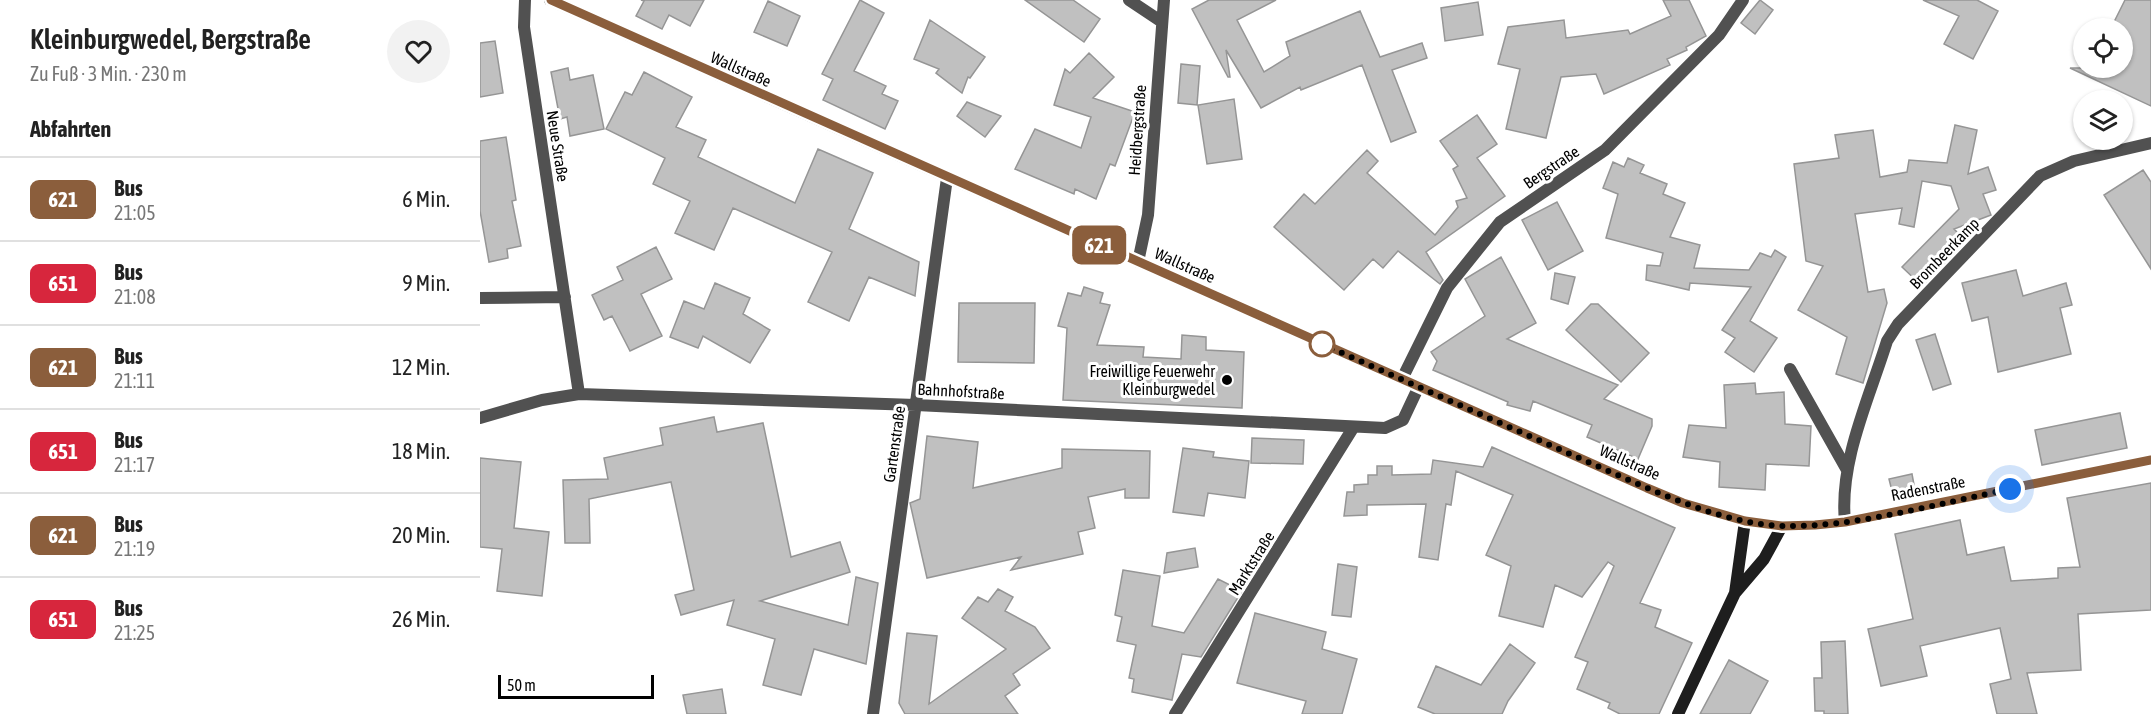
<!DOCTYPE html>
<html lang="de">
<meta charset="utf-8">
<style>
body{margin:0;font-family:"Asap Condensed",sans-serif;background:#f2f2f2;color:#222;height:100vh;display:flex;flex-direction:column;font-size:22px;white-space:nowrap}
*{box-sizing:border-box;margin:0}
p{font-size:20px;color:#767676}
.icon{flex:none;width:33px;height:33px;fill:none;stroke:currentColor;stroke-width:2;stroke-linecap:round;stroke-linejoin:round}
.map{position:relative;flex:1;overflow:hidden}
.side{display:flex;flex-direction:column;background:#fff;width:480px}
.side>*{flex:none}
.badge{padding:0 12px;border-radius:9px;font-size:21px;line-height:39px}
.controls{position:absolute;left:1593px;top:18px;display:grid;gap:12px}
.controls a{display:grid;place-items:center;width:60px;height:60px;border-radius:50%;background:#fff;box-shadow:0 2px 4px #0004;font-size:30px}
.scale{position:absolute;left:18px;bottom:15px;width:156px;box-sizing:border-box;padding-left:6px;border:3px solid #000;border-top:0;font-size:16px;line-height:21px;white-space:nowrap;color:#000;-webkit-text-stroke:4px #fff;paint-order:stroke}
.you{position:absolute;width:30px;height:30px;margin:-15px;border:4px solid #fff;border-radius:50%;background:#1a73e8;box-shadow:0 0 0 9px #1a73e833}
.map>.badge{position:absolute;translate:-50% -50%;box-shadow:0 0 0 3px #fff}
h2{padding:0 30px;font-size:22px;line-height:54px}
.round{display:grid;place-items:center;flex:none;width:63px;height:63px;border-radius:32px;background:#f2f2f2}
.headline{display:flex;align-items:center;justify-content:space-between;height:102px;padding:0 30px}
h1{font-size:28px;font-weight:600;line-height:45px}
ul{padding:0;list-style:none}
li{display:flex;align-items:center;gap:18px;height:84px;padding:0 30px;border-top:2px solid #e0e0e0}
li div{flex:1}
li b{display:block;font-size:22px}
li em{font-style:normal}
li .badge{min-width:66px;font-weight:700;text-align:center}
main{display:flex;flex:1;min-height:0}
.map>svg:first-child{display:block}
</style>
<main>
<section class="side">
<div class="headline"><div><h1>Kleinburgwedel, Bergstraße</h1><p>Zu Fuß · 3 Min. · 230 m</p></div><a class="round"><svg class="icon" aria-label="heart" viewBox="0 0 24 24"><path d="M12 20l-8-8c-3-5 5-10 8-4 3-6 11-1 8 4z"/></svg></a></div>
<h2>Abfahrten</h2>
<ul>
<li><span class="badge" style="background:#8b5e3c;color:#fff">621</span><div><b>Bus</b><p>21:05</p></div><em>6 Min.</em></li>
<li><span class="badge" style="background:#d7263d;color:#fff">651</span><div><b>Bus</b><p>21:08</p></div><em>9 Min.</em></li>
<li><span class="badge" style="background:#8b5e3c;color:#fff">621</span><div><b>Bus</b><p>21:11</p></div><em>12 Min.</em></li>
<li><span class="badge" style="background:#d7263d;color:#fff">651</span><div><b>Bus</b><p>21:17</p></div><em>18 Min.</em></li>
<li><span class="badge" style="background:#8b5e3c;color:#fff">621</span><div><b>Bus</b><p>21:19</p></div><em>20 Min.</em></li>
<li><span class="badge" style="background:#d7263d;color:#fff">651</span><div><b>Bus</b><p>21:25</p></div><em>26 Min.</em></li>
</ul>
</section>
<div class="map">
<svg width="1671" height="714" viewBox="0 0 1671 714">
<rect width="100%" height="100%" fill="#fff"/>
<path fill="#c0c0c0" stroke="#959595" stroke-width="1.5" d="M161,0H224L210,26L189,15L182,29L156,16L164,1Z
M380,0L404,13L374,71L406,86L402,94L418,101L405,129L343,100L353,79L342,74Z
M545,0H593L620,19L604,42Z
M729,0H796L757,20L784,72L810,56L806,42L880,11L900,57L942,43L947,58L912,70L936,132L911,142L882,65L821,90L820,87L781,108L746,50L750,77H748L712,9Z
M1183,0H1209L1226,36L1206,47L1207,50L1187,59L1190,65L1124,94L1116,74L1081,77L1066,138L1026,129L1040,69L1018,64L1028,27L1084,20L1086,38L1148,30L1150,34L1191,16Z
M1280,0L1293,10L1275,34L1261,23Z
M1443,0H1497L1518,11L1493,59L1464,44L1479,16Z
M1645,0H1671V106L1590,68H1642V28H1631Z
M288,1L320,16L307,46L274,32Z
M998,2L1003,35L965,41L961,8Z
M450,20L505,57L490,78L488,77L482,93L456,73L459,69L434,59Z
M15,41L23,93L0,97V43Z
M609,53L634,77L613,98L655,112L635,166L630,164L616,199L595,189L594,194L535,169L555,129L601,148L611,117L574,105L585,69L590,73Z
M701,64L720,66L717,105L698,103Z
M88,68L90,80L113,75L124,129L90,136L87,117L80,119L71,72Z
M164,72L212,97L196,127L226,140L218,157L315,203L338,149L393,173L369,229L439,262L435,296L389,277L369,321L328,302L352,252L253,208L234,250L195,233L210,201L173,184L185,158L126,129L145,92L152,95Z
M754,99L762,159L727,164L718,105Z
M487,102L521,116L505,137L477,116Z
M997,115L1017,144L997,158L1025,196L946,252L963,280L960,284L918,251L903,268L893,259L864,290L794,227L824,194L835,204L887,150L898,161L887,173L955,235L978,207L976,201L987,198L973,169L978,166L960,141Z
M1475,125L1497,130L1488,174L1508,167L1516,190L1503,194L1511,215L1474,229L1486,241L1442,286L1422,267L1479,209L1471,186L1442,181L1434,227L1419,224L1422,208L1375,214L1388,292L1404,289L1407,303L1383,383L1356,374L1367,337L1318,310L1343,266L1326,261L1314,164L1359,158L1355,135L1393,130L1400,177L1427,172L1429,160L1467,163Z
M26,137L36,200L32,201L41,246L27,249L28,258L9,262L0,211V141Z
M1148,158L1164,165L1160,173L1187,184L1183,194L1205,203L1190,237L1220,245L1214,268L1269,270L1280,253L1291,257L1295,250L1306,257L1270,321L1297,338L1274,372L1245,352L1255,338L1242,330L1271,287L1210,283L1209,290L1166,280L1167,265L1180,266L1183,253L1126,238L1138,194L1123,188L1133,162L1144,167Z
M1663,170L1671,182V269L1624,195Z
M1077,202L1103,251L1068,270L1042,220Z
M176,247L192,279L161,294L182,336L150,351L132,316L124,320L112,295L143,280L137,267Z
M1021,257L1056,323L1027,339L1138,385L1124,399L1172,419V426L1158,459L1107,437L1112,425L1053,401L1050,411L1027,405L1028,402L953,370L957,361L951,352L1005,316L985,279Z
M1536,270L1543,296L1586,283L1592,305L1580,308L1591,354L1518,372L1508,317L1492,321L1482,283Z
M1075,273L1095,277L1088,304L1071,299Z
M235,283L270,298L263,314L290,330L270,363L223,336L218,348L190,337L204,301L224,309Z
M604,287L623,293L620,303L630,305L617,345L664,347L663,357L701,359L702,335L726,337V350L764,352L762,408L583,400L587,328L578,326L588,293L601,296Z
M479,303H555L554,363L478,362Z
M1111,304H1118L1169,353L1141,382L1086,330Z
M1455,334L1471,384L1453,390L1436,340Z
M1275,383L1276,394L1304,392L1305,424L1331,426L1329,466L1286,464L1285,490L1239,487L1240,462L1203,457L1209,425L1246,428L1244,385Z
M1640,413L1647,448L1562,465L1555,430Z
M234,417L237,432L283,423L311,557L360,542L370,572L280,601L368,625L376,577L398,583L386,664L334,649L321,695L283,685L295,639L247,625L254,600L201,615L195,595L214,590L191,482L109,499L110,543H85L83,480L128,479L124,458L183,445L180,428Z
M447,436L498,442L493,488L582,468V449L670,451L669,498H645V489L608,497L615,528L598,532L603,554L531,570L541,557L447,578L430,503L440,499Z
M772,438L824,440L823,464L771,463Z
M1012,447L1195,528L1160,603L1181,610L1175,627L1212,643L1179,714H1140L1128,708L1130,703L1097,689L1108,662L1095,657L1134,566L1128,562L1102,597L1075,585L1063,627L1019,616L1031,566L1006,555L1033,495L976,471L971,505L966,504L958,560L939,557L946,504L887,505V515L864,516L867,492H874V485L888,484V475H897V466H912V475L951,474L953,460L1003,467Z
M703,448L734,452L733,457L769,461L765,498L728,493L724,516L693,512Z
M0,458L41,462L34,528L69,532L62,596L17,591L22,549L0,547Z
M1432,474L1435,490L1413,495L1409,479Z
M1671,483V610L1598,614L1601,670L1547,673L1557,714H1517L1510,684L1531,679L1520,628L1440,646L1447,676L1401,686L1388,629L1433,619L1415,534L1480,520L1487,555L1524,547L1531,581L1578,578V568L1600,567L1587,498Z
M715,548L718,567L684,573L687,553Z
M858,564L877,567L871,617L852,615Z
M643,570L680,576L672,626L704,633L738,579L762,591L721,657L702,654L692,700L652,692L654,679L649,678L656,645L637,641L642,617L635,615Z
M518,589L533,597L525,611L555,627L570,648L533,674L540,685L525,696L538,714H425L419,703L427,633L457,636L449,704L526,649L482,618L498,597L508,602Z
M775,613L846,632L842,649L877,659L862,714H822L826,701L757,683Z
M1365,641L1368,714H1344V711H1335L1334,678H1342L1341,642Z
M1030,644L1055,663L1028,701L1022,714H955L938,707L956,666L1001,685Z
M1249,660L1288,681L1270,714H1220Z
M242,689L246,714H207L203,695Z"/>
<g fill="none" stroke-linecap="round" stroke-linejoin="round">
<path stroke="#515151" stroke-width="12" d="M45,0L44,27L99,394
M649,0L682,22
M658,262L668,215L684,0
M0,298L85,297
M1310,369L1367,470
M922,379L967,288L1020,222L1125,150L1239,35L1263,0
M0,418L62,400L99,394L436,405L905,428L923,420L939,386
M1365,522C1359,461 1389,399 1407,341L1418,324L1560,176L1594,161L1671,143
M393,714L467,178
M695,714L873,428"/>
<path stroke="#1e1e1e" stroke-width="12" d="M70,0L1167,488L1203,503L1265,521L1302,526L1335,525L1365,522L1671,460
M1255,593L1265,521
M1198,714L1255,593L1284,559L1302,526"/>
</g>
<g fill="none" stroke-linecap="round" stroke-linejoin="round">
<defs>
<path id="line" d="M71,0L1167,488L1203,503L1265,521L1302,526L1335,525L1365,522L1671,460"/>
</defs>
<use href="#line" stroke="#fff" stroke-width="14"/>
<use href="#line" stroke="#8b5e3c" stroke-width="9"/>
<path stroke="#000" stroke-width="6" stroke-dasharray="0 10.8" d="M842,344L1167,488C1210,506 1256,524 1303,526C1372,528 1461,503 1530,489"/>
</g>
<circle fill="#fff" stroke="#8b5e3c" stroke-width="3" cx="842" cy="344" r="12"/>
<circle fill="#000" stroke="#fff" stroke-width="2" cx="747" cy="380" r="6"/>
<g text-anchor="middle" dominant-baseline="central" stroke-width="6" stroke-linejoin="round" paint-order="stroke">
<g font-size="16" fill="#000" stroke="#fff">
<text transform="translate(261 69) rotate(24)">Wallstraße</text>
<text transform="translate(657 130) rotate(-86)">Heidbergstraße</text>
<text transform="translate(78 146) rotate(81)">Neue Straße</text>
<text transform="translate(1071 167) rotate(-34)">Bergstraße</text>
<text transform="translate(1464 253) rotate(-46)">Brombeerkamp</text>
<text transform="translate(705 265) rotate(24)">Wallstraße</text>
<text transform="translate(481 391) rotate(3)">Bahnhofstraße</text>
<text transform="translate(414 444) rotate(-82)">Gartenstraße</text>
<text transform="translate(1150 462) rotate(24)">Wallstraße</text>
<text transform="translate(1448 488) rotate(-11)">Radenstraße</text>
<text transform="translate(771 563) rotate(-58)">Marktstraße</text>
</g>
<g font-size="16" fill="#000" stroke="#fff" text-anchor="end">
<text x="735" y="371">Freiwillige Feuerwehr<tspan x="735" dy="18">Kleinburgwedel</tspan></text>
</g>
</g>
</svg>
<div class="controls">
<a><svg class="icon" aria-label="locate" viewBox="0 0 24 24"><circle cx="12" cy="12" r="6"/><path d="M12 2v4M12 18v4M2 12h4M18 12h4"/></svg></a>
<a><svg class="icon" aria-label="layers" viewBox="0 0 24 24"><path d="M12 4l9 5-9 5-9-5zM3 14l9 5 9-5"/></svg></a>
</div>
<div class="scale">50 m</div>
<div class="you" style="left:1530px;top:489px"></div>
<b class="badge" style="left:619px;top:245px;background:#8b5e3c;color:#fff">621</b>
</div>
</main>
